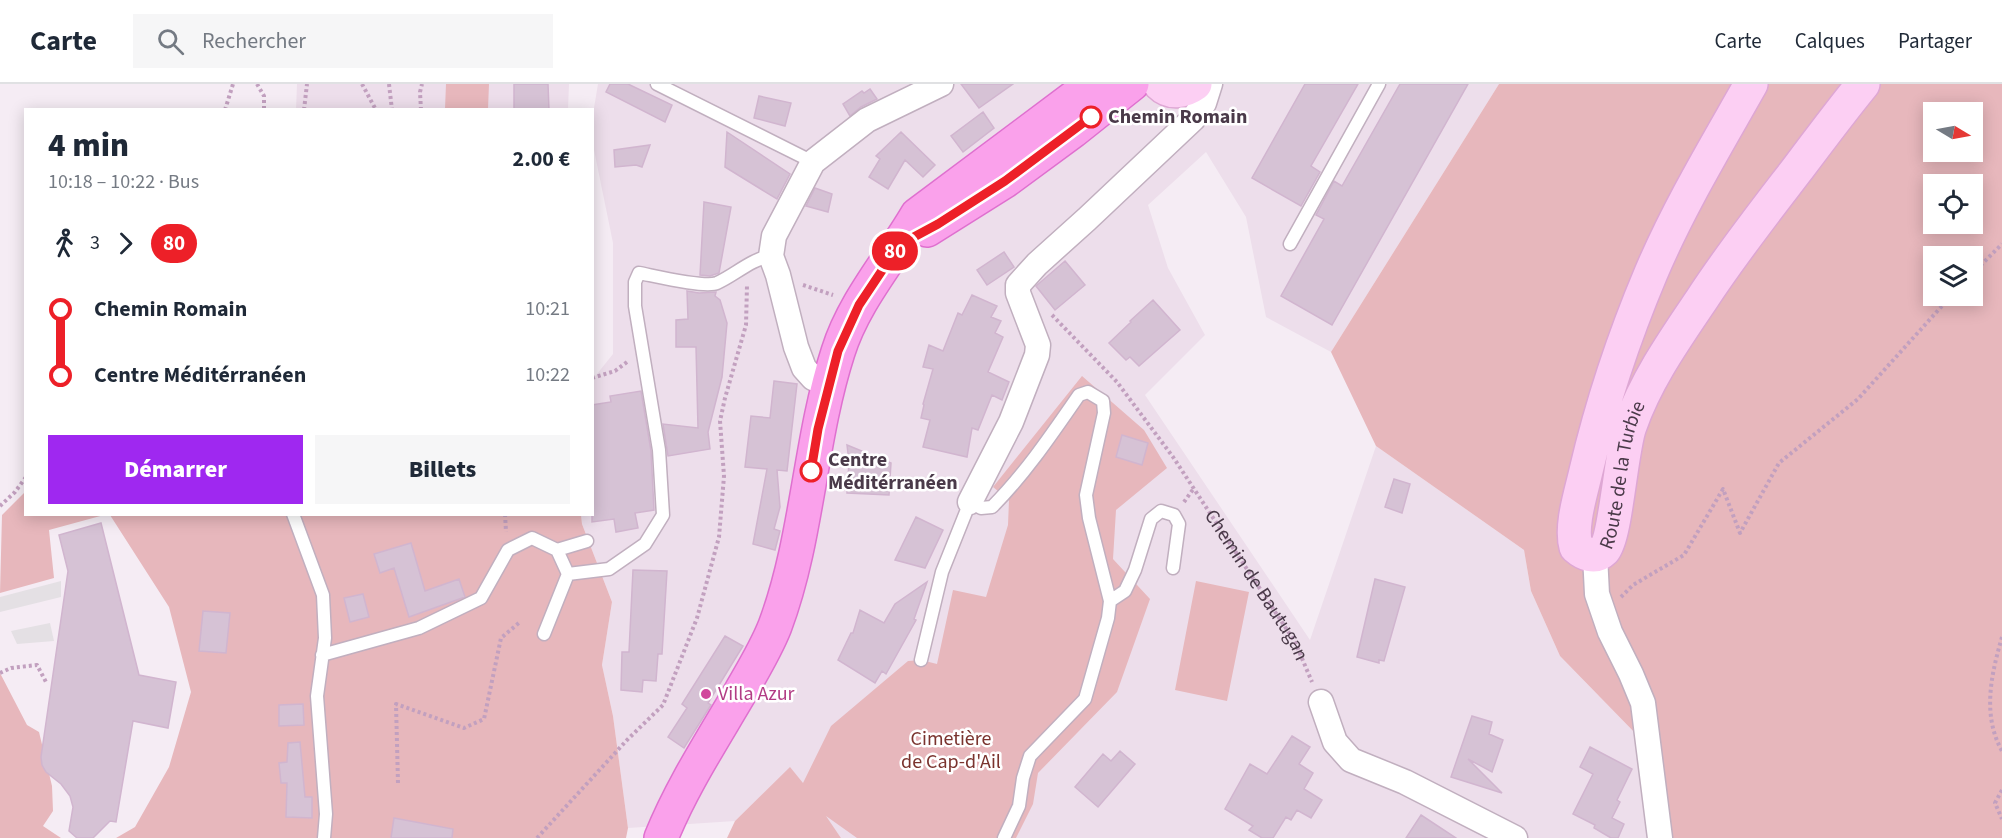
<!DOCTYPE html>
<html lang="fr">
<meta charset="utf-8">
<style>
body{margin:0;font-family:"Source Sans 3",sans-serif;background:#f6f6f7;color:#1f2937;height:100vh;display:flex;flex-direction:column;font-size:22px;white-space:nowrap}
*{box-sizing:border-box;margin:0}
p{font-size:20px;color:#747a83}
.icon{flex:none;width:33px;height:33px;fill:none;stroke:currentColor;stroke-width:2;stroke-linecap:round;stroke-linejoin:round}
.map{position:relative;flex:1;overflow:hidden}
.drawer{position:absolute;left:24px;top:24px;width:570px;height:408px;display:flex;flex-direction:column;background:#fff;border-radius:0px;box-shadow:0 3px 15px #0003}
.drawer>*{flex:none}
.badge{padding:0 12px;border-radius:20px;font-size:21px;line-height:39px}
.needle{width:39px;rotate:100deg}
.buttons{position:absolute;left:1923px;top:18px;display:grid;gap:12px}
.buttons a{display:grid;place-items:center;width:60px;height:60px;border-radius:0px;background:#fff;box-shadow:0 3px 15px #0003;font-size:30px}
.map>.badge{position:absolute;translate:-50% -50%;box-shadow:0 0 0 3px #fff}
.legs{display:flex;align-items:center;gap:9px;height:66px;padding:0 24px;font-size:20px}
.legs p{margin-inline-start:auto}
.headline{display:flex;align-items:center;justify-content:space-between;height:102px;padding:0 24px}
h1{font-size:33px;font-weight:800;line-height:45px}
.button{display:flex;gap:12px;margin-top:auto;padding:12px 24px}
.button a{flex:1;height:69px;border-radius:0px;background:#9f28f0;color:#fff;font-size:24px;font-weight:800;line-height:69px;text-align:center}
.button a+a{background:#f6f6f7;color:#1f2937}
ul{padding:0 24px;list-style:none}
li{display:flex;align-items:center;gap:21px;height:66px;font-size:22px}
li i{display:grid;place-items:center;width:9px;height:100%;margin:0 8px;background:currentColor}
li i::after{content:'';width:15px;height:15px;margin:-8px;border:4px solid;border-radius:50%;background:#fff}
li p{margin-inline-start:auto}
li:first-child i{background:linear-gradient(#0000 50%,currentColor 0)}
li:last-child i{background:linear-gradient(currentColor 50%,#0000 0)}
header{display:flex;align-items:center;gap:36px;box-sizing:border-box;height:84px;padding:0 30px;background:#fff;border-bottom:2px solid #e0e1e3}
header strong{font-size:28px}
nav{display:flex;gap:33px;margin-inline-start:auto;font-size:21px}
.search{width:420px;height:54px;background:#f6f6f7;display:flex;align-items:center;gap:15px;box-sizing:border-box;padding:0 21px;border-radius:0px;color:#747a83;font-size:22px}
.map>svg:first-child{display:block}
</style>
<header>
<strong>Carte</strong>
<div class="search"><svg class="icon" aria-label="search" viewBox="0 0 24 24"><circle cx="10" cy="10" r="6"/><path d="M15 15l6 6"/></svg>Rechercher</div>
<nav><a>Carte</a><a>Calques</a><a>Partager</a></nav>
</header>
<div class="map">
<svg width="2002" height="754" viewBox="0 0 2002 754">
<rect width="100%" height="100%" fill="#f5ecf4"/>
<path fill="#eddeeb" d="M297,0H569L568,25L296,26Z
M598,0H1499L1331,268L1266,233L1246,133L1206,68L1148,121L1168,184L1205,251L1145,311L1310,556L1376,362L1524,466L1531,507L1560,572L1637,651L1673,754H841L790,684L735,737L628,744L613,632L602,581L612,518L582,440L581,431L592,430L593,295L613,270V159L593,61V30Z"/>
<path fill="#e7b7bc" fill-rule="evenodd" d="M446,0H489L488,25H445Z
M1499,0H2002V754H1673L1637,651L1560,572L1531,507L1524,466L1376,362L1331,268ZM1934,28H1972V68H1934ZM1934,100H1972V140H1934ZM1934,172H1972V212H1934Z
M1082,292L1144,346L1167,384L1116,426L1113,475L1150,515L1117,608L1038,689L1033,720L1016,754H857L826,732L841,754H727L735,737L790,683L803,699L831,642L908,577L921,576L937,580L953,506L986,513L1008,441L1009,416L993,403Z
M25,408L26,430L104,431L49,446L54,494L0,509L2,431Z
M110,431H581L582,440L612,518L602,581L613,632L628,744L626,754H116L135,743L169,683L191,608L169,523Z
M1196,497L1249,508L1227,617L1175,606Z
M0,589L27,641L39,648L52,702L53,727L43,742L61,754H0Z"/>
<path fill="#e4e0e4" d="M61,497V513L0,528V513Z
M50,539L54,557L17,560L11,547Z"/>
<path fill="#d6c2d5" stroke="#d1b5cf" stroke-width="1.5" d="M514,0H548L549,26H514Z
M610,0H628L672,21L665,38L606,8Z
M961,0H1013L979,24Z
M1305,0H1358L1311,82L1320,88L1301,122L1252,94Z
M1400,0H1468L1332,241L1281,212L1324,135L1316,131L1334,97L1342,102Z
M870,5L877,15L861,23L850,32L843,20L862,7L864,9Z
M759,12L791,19L785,42L754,34Z
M983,28L994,44L963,68L951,52Z
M727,48L790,90L777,115L725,83Z
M901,48L935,81L923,93L905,76L888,105L869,93L880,75L876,72Z
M650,61L642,83L636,81L615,83L614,66Z
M815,104L832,110L828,128L806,122Z
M704,118L731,123L719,189L710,192L700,191Z
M1004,168L1014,183L987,201L977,186Z
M1065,177L1085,201L1055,226L1036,202Z
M687,207L699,209L716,208L715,212L720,216L727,239L722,293L708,348L710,365L668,372L663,340L698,344L696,263H676V236L688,235Z
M972,211L997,222L991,233L1001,237L995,249L1003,253L988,288L1009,298L1002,316L992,311L978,346L972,344L967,373L923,363L930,336L921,334L924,321L923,320L933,285L923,283L929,261L943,267L958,229L962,231Z
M1153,216L1180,246L1139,282L1130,273L1126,276L1109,259L1131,238L1130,237Z
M774,297L797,300L787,387L777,386L780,423L774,445L780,447L775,466L753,460L767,385L745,383L751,332L770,334Z
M641,307L651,367L654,426L635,429L638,444L616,448L614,435L592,438V321L611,318L610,312Z
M1122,351L1148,359L1142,381L1116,373Z
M847,361L891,379L889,411L847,409L849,378Z
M1394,395L1410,400L1402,429L1385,423Z
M916,433L943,446L925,484L895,476Z
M101,439L139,591L176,598L168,644L133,637L116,738L110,737L93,754H77L69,747L73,723L70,712L61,700L46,688L42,681L41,673L68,487L59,451Z
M411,459L425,507L459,495L465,513L409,533L394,484L380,489L374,470Z
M633,486L667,487L662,570H658L656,597L643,596L642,608L621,606L622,568H629Z
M1375,495L1405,503L1384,577L1379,576V579L1357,573Z
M927,498L914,535L916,536L886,590L882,587L875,599L838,576L851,549H853L860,526L884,539L895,520Z
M363,510L369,533L350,538L344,514Z
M203,527L230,529L226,569L199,567Z
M725,552L743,562L708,619L711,621L684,664L668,653L687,624L682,620Z
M303,620L304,641L279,642V621Z
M1472,632L1492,638L1489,650L1503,656L1492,688L1468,675L1502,709L1451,693Z
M1292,652L1310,663L1299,680L1313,689L1304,705L1322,716L1311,734L1297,726L1291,736L1286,733L1273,754H1262L1249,746L1253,742L1225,725L1250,680L1267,690Z
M300,658L305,713H312V734L286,733L287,699H281L279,679L287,678L288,659Z
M1590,663L1632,685L1617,716L1620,718L1612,734L1624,740L1618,754H1611L1594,744L1595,741L1573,730L1593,690L1580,683Z
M1120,667L1135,680L1098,723L1075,703L1103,670L1111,677Z
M1421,731L1456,754H1406Z
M394,734L453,745L452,754H391Z"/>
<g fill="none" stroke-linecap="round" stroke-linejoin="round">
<defs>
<path id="lane" d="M657,0L813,78
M1290,160L1379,0
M293,430L323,511L325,554L317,612L326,730L324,754
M557,466L587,457
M544,550L568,490
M322,571L419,544L481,514L508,466L532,454L557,466L568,490L609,485L645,460L663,431L659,366L635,222V198L639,189C655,192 705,204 717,199C735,191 751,175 771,172
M921,576L942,488L970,418L981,424L992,423C1025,390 1052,350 1079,311L1088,308L1103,317L1104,329L1086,411L1089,434L1110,517
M1004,754L1019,722L1023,694L1030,672L1085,615L1108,534L1110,517L1125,507L1135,486L1151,435L1161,427L1174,431L1179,440L1173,484"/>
<path id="street" d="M829,302L813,294L804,284L796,263L778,191L771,172L774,152L813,78L867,36L941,0
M970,418L1011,338L1037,271L1038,261L1018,209V201L1037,180L1087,135L1193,35L1204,19L1210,0
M1595,471L1597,510L1610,548L1631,590L1643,619L1660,754
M1321,618L1335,658L1351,676L1405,698L1515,754"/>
<g id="secondary">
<path d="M1160,0C1170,10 1184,8 1195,0"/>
<path id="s2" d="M1751,0C1716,62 1679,123 1651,189C1624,253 1602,319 1586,387C1581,409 1570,442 1576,463C1584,470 1595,475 1604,466C1616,453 1621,366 1630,342C1646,296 1675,255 1702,215C1732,169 1766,126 1799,83C1820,55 1841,27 1863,0"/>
</g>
<path id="primary" d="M927,146L1005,97L1073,47L1132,0
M661,754C682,702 713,655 741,607C753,586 766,565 775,542C808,454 809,358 838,268C854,217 890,177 917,131L1092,0"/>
</defs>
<use href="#lane" stroke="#c1afbf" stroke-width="15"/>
<use href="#street" stroke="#c1afbf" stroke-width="27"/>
<use href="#secondary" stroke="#dea7d4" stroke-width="36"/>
<use href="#primary" stroke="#df70cf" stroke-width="36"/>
<g stroke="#c2a0bf" stroke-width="4" stroke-dasharray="3 3" stroke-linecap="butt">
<path d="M257,0L264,12V26"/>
<path d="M362,0L376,26"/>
<path d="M389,0L392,26"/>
<path d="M225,26L233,0"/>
<path d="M304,26L307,0"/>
<path d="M421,26L420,8L422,0"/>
<path d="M1972,190L2002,160"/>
<path d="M803,201L833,211"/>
<path id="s1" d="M1052,231L1117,298L1173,373L1295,558L1312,598"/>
<path d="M592,294L615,287L627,278"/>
<path d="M1184,418L1194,404"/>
<path d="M0,422L15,408L26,393"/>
<path d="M505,430L506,448"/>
<path d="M1621,513L1633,501L1684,471L1723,405L1740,449L1779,379L1858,315L1951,212"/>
<path d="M2002,553C1991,591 1982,631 2002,667"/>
<path d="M0,589L11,584L37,581L46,598"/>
<path d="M398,699L396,620L464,644L484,635L501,554L520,538"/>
<path d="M2002,706L1995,719L2002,735"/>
<path d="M537,754L627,656L663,621L697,534L719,453L724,392L720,337L725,314L746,241L747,201"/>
</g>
<use href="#lane" stroke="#fff" stroke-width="12"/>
<use href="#street" stroke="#fff" stroke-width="24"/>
<use href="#secondary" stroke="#fccff3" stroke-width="33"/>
<use href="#primary" stroke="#faa1eb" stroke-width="33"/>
</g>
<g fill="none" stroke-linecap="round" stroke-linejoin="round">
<defs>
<path id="line-1" d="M811,387L818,345L838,267L859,221L899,161L938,140L1005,97L1091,33"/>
</defs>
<use href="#line-1" stroke="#fff" stroke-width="14"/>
<use href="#line-1" stroke="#ed2028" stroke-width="9"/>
</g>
<g fill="#fff" stroke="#ed2028" stroke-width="3">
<circle cx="1091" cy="33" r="10"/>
<circle cx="811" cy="387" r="10"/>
</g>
<circle fill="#d1479c" stroke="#fff" stroke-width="2" cx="706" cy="610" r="6"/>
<g text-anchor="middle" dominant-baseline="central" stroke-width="5" stroke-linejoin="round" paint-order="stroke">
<g font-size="20" font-weight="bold" fill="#4a3a49" stroke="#fff" text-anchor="start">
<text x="1108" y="33">Chemin Romain</text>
<text x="828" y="376">Centre<tspan x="828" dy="23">Méditérranéen</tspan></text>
</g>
<g font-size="20" fill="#4a3a49" stroke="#fff">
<text stroke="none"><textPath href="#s2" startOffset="609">Route de la Turbie</textPath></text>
<text stroke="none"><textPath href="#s1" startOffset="340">Chemin de Bautugan</textPath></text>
</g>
<g font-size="20" fill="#b23c85" stroke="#fff" text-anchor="start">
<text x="718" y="610">Villa Azur</text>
</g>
<g font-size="20" fill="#7a332e" stroke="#fff">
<text x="951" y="655">Cimetière<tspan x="951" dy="23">de Cap-d'Ail</tspan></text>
</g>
</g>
</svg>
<div class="buttons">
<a><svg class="needle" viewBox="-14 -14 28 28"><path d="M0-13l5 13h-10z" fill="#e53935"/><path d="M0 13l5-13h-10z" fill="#747a83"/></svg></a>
<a><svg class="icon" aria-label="locate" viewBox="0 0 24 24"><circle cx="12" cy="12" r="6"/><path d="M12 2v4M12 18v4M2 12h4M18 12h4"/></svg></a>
<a><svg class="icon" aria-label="layers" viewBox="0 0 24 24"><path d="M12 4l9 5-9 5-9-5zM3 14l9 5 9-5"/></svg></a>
</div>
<b class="badge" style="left:895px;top:167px;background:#ed2028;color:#fff">80</b>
<section class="drawer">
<div class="headline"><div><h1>4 min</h1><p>10:18 – 10:22 · Bus</p></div><b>2.00 €</b></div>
<div class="legs"><svg class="icon" aria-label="walk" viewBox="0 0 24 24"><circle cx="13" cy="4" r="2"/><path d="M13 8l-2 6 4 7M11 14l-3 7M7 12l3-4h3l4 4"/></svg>3<svg class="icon" aria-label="forward" viewBox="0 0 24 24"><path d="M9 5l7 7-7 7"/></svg><b class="badge" style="background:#ed2028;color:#fff">80</b></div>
<ul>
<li><i style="color:#ed2028"></i><b>Chemin Romain</b><p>10:21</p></li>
<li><i style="color:#ed2028"></i><b>Centre Méditérranéen</b><p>10:22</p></li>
</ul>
<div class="button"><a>Démarrer</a><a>Billets</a></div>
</section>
</div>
